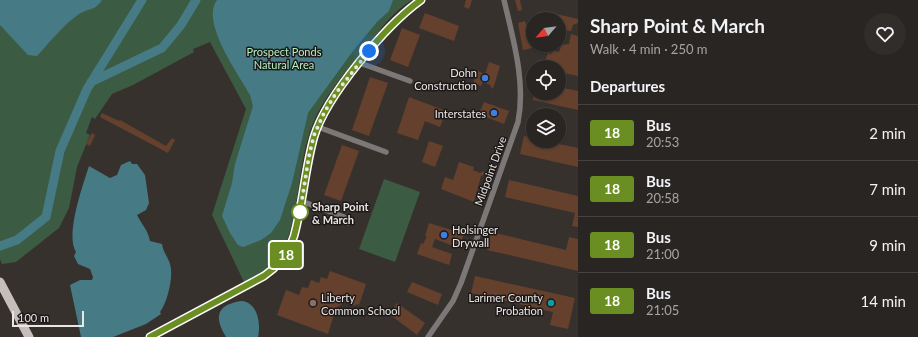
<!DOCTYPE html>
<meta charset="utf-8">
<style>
body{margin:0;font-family:Lato,sans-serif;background:#312d2a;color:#f1f3f6;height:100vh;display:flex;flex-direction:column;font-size:15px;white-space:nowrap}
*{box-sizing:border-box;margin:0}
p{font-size:13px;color:#a5a5a5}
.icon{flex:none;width:22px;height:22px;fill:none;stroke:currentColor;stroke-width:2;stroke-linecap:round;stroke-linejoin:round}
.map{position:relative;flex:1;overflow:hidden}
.drawer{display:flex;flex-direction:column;background:#292522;width:340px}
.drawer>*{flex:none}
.badge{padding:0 8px;border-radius:3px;font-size:14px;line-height:26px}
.needle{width:26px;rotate:242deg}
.controls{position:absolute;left:526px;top:12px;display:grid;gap:8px}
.controls a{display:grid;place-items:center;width:40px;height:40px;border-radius:50%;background:#292522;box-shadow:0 1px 3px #0004,0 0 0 1px #454240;font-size:20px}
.scale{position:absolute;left:12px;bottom:10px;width:72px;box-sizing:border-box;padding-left:4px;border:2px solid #eae6e4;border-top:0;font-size:11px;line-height:14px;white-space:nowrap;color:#eae6e4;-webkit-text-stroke:3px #1c1918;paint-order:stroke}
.you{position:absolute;width:20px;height:20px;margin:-10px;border:3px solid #fff;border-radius:50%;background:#1a73e8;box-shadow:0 0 0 6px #1a73e833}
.map>.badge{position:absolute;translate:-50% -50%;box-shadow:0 0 0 2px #fff}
h2{padding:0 12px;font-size:15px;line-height:36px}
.round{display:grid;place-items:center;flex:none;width:42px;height:42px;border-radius:21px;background:#312d2a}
.summary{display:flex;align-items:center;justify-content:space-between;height:68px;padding:0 12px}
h1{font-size:19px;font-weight:700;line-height:30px}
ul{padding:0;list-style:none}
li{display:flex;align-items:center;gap:12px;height:56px;padding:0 12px;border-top:1px solid #454240}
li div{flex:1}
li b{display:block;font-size:15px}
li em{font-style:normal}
li .badge{min-width:44px;font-weight:700;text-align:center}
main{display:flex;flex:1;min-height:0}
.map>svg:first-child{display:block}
</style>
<main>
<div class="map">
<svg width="578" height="337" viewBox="0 0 578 337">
<rect width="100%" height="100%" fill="#37312e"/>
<path fill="#3c5b43" d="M0,0H412C394,10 381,29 368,45C344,74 318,102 308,138C297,173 298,236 275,263C268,271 253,276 244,282L212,215L246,109L210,42L193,49L194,52L133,85L112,94L95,119L92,117L86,133L90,135L77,167L69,208L59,228L16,262L2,264L0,259Z
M384,179L420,192L395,262L359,249Z"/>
<path fill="#467b85" d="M0,0H102C95,11 89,8 79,14C63,25 50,42 37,56L28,55L0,25Z
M217,0H393L389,11L377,22L353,51L308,113L292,183L280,220L271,233L261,240L243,247L238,245L230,233L222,216L232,183L235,164L253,106L250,95C239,75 200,22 217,0Z
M130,161L132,164H137L145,175L149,203L146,210L137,215C142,225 148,230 150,241L162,244C163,252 168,257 170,264C174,277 167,303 160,312L161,314L146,324L113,337H81L70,285L80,280H92L93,277L90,269L78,264L74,256L76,252C65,235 83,185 89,166L110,178L117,175L121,165Z
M241,301C258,302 261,324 258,337H226C214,317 216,305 241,301Z"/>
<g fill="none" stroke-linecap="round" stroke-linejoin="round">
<path stroke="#467b85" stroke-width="9" d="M91,82L162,48L181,25L196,0
M0,246L17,240L46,217L60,151L87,89L142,0"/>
</g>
<path fill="#64402d" d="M466,0H472L469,9L464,7Z
M515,0H520L522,10L518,11Z
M539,12L556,14L578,19V23L573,25L571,31L559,29V19L538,17Z
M425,13L459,26L454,41L419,28Z
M525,21L532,48L523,50L518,23Z
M402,28L420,35L408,67L390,60Z
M571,34L578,36V76L559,72V67H536L537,62L544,64L548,53L551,54L554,51L559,52L561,45L569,44Z
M489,62L500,66L494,86L492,89L490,85L483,82L481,86L473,83L478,71L485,74Z
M370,77L388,83L369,136L352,130Z
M559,87L578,91V110L533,100L534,93H559Z
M409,97L446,111L440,127L425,121L418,140L397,133Z
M484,102L509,111L504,124L479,114Z
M102,113L119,121L120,120L166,146L172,138L175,140L168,153L100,117Z
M92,133L95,135L90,146L86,144Z
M524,136L533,138V141H545L578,148V167L520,154Z
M429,141L443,146L435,167L422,162Z
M342,145L359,151L341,201L324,195Z
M459,162L474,167L473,170L480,173L484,171L485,174L481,176L474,202L441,189L445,177L453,180Z
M509,180L578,196V227L572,226L575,213L505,197Z
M429,223L464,234L459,248L435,239L432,247L452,254L449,265L417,254L421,243L423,244L427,236H425Z
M491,232L566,250L569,237L578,239V271L487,250Z
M330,271L366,284L359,305L356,304L355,306L345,302L336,308L328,334L277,315L286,290L299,295L302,287L308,288L311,280L319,283L321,277L327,279Z
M475,276L575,298L568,329L550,325L553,312L471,293Z
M412,282L442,294L438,305L407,292Z
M397,303L425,323L417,335L389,314Z"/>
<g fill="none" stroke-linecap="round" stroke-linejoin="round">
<path stroke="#7c7877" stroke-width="5.5" d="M360,63L410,81
M318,127L386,152
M301,201L344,217L348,223
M149,337L264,276L273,269L287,252L295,236C303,203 305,169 314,137C326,96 386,25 421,0
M428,337L453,301L461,283L518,122C526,82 513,39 504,0"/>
<path stroke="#c6bebc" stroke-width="9" d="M0,282L29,337"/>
</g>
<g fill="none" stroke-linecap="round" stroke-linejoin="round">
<defs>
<path id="line" d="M150,337L264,276L273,269L288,252L294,236C303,203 305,169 314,137C326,96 386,25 421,0"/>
</defs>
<use href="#line" stroke="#fff" stroke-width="9"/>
<use href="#line" stroke="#6b8e23" stroke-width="6"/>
<path stroke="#eae6e4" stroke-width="4" stroke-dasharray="0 7.2" d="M300,212L309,156L314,135L324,113L336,93L369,51"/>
</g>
<g fill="#3f7fe0" stroke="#1c1918" stroke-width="1.5">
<circle cx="485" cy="78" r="4"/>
<circle cx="494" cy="113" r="4"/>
<circle cx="444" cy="235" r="4"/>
</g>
<circle fill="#fff" stroke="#6b8e23" stroke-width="2" cx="300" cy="212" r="8"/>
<circle fill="#8d6e63" stroke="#1c1918" stroke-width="1.5" cx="313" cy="303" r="4"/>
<circle fill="#0f9aa8" stroke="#1c1918" stroke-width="1.5" cx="551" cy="303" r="4"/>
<g text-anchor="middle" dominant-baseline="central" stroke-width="3" stroke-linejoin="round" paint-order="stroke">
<g font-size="11" fill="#b5f0c1" stroke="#1c1918">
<text x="284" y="51">Prospect Ponds<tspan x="284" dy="13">Natural Area</tspan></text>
</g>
<g font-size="11" fill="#eae6e4" stroke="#1c1918" text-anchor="end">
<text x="477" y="72">Dohn<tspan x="477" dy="13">Construction</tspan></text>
<text x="486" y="113">Interstates</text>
<text x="452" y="229" text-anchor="start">Holsinger<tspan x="452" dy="13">Drywall</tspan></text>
<text x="321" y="297" text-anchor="start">Liberty<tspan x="321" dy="13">Common School</tspan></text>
<text x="543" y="297">Larimer County<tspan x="543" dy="13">Probation</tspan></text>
</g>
<g font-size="11" fill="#eae6e4" stroke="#1c1918">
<text transform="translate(490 171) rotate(-70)">Midpoint Drive</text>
</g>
<g font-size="11" font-weight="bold" fill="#eae6e4" stroke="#1c1918" text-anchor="start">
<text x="312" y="206">Sharp Point<tspan x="312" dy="13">&amp; March</tspan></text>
</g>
</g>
</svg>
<div class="controls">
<a><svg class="needle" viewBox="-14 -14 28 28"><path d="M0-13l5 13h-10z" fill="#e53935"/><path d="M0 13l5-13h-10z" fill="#a5a5a5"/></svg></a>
<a><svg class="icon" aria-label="locate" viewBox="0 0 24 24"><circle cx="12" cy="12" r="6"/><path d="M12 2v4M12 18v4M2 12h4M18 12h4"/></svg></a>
<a><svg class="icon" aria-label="layers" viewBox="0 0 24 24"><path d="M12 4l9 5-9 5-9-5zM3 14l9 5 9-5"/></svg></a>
</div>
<div class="scale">100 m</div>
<div class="you" style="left:369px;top:51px"></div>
<b class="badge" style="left:286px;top:255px;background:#6b8e23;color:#fff">18</b>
</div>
<section class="drawer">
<div class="summary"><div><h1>Sharp Point &amp; March</h1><p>Walk · 4 min · 250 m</p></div><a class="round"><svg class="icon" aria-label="heart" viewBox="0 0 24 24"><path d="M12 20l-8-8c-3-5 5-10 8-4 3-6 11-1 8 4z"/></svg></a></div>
<h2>Departures</h2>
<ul>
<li><span class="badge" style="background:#6b8e23;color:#fff">18</span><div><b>Bus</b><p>20:53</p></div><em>2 min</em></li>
<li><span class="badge" style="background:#6b8e23;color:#fff">18</span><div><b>Bus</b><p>20:58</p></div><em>7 min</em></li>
<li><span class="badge" style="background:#6b8e23;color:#fff">18</span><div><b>Bus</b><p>21:00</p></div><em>9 min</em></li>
<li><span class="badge" style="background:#6b8e23;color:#fff">18</span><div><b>Bus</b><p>21:05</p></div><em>14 min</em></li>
</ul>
</section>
</main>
